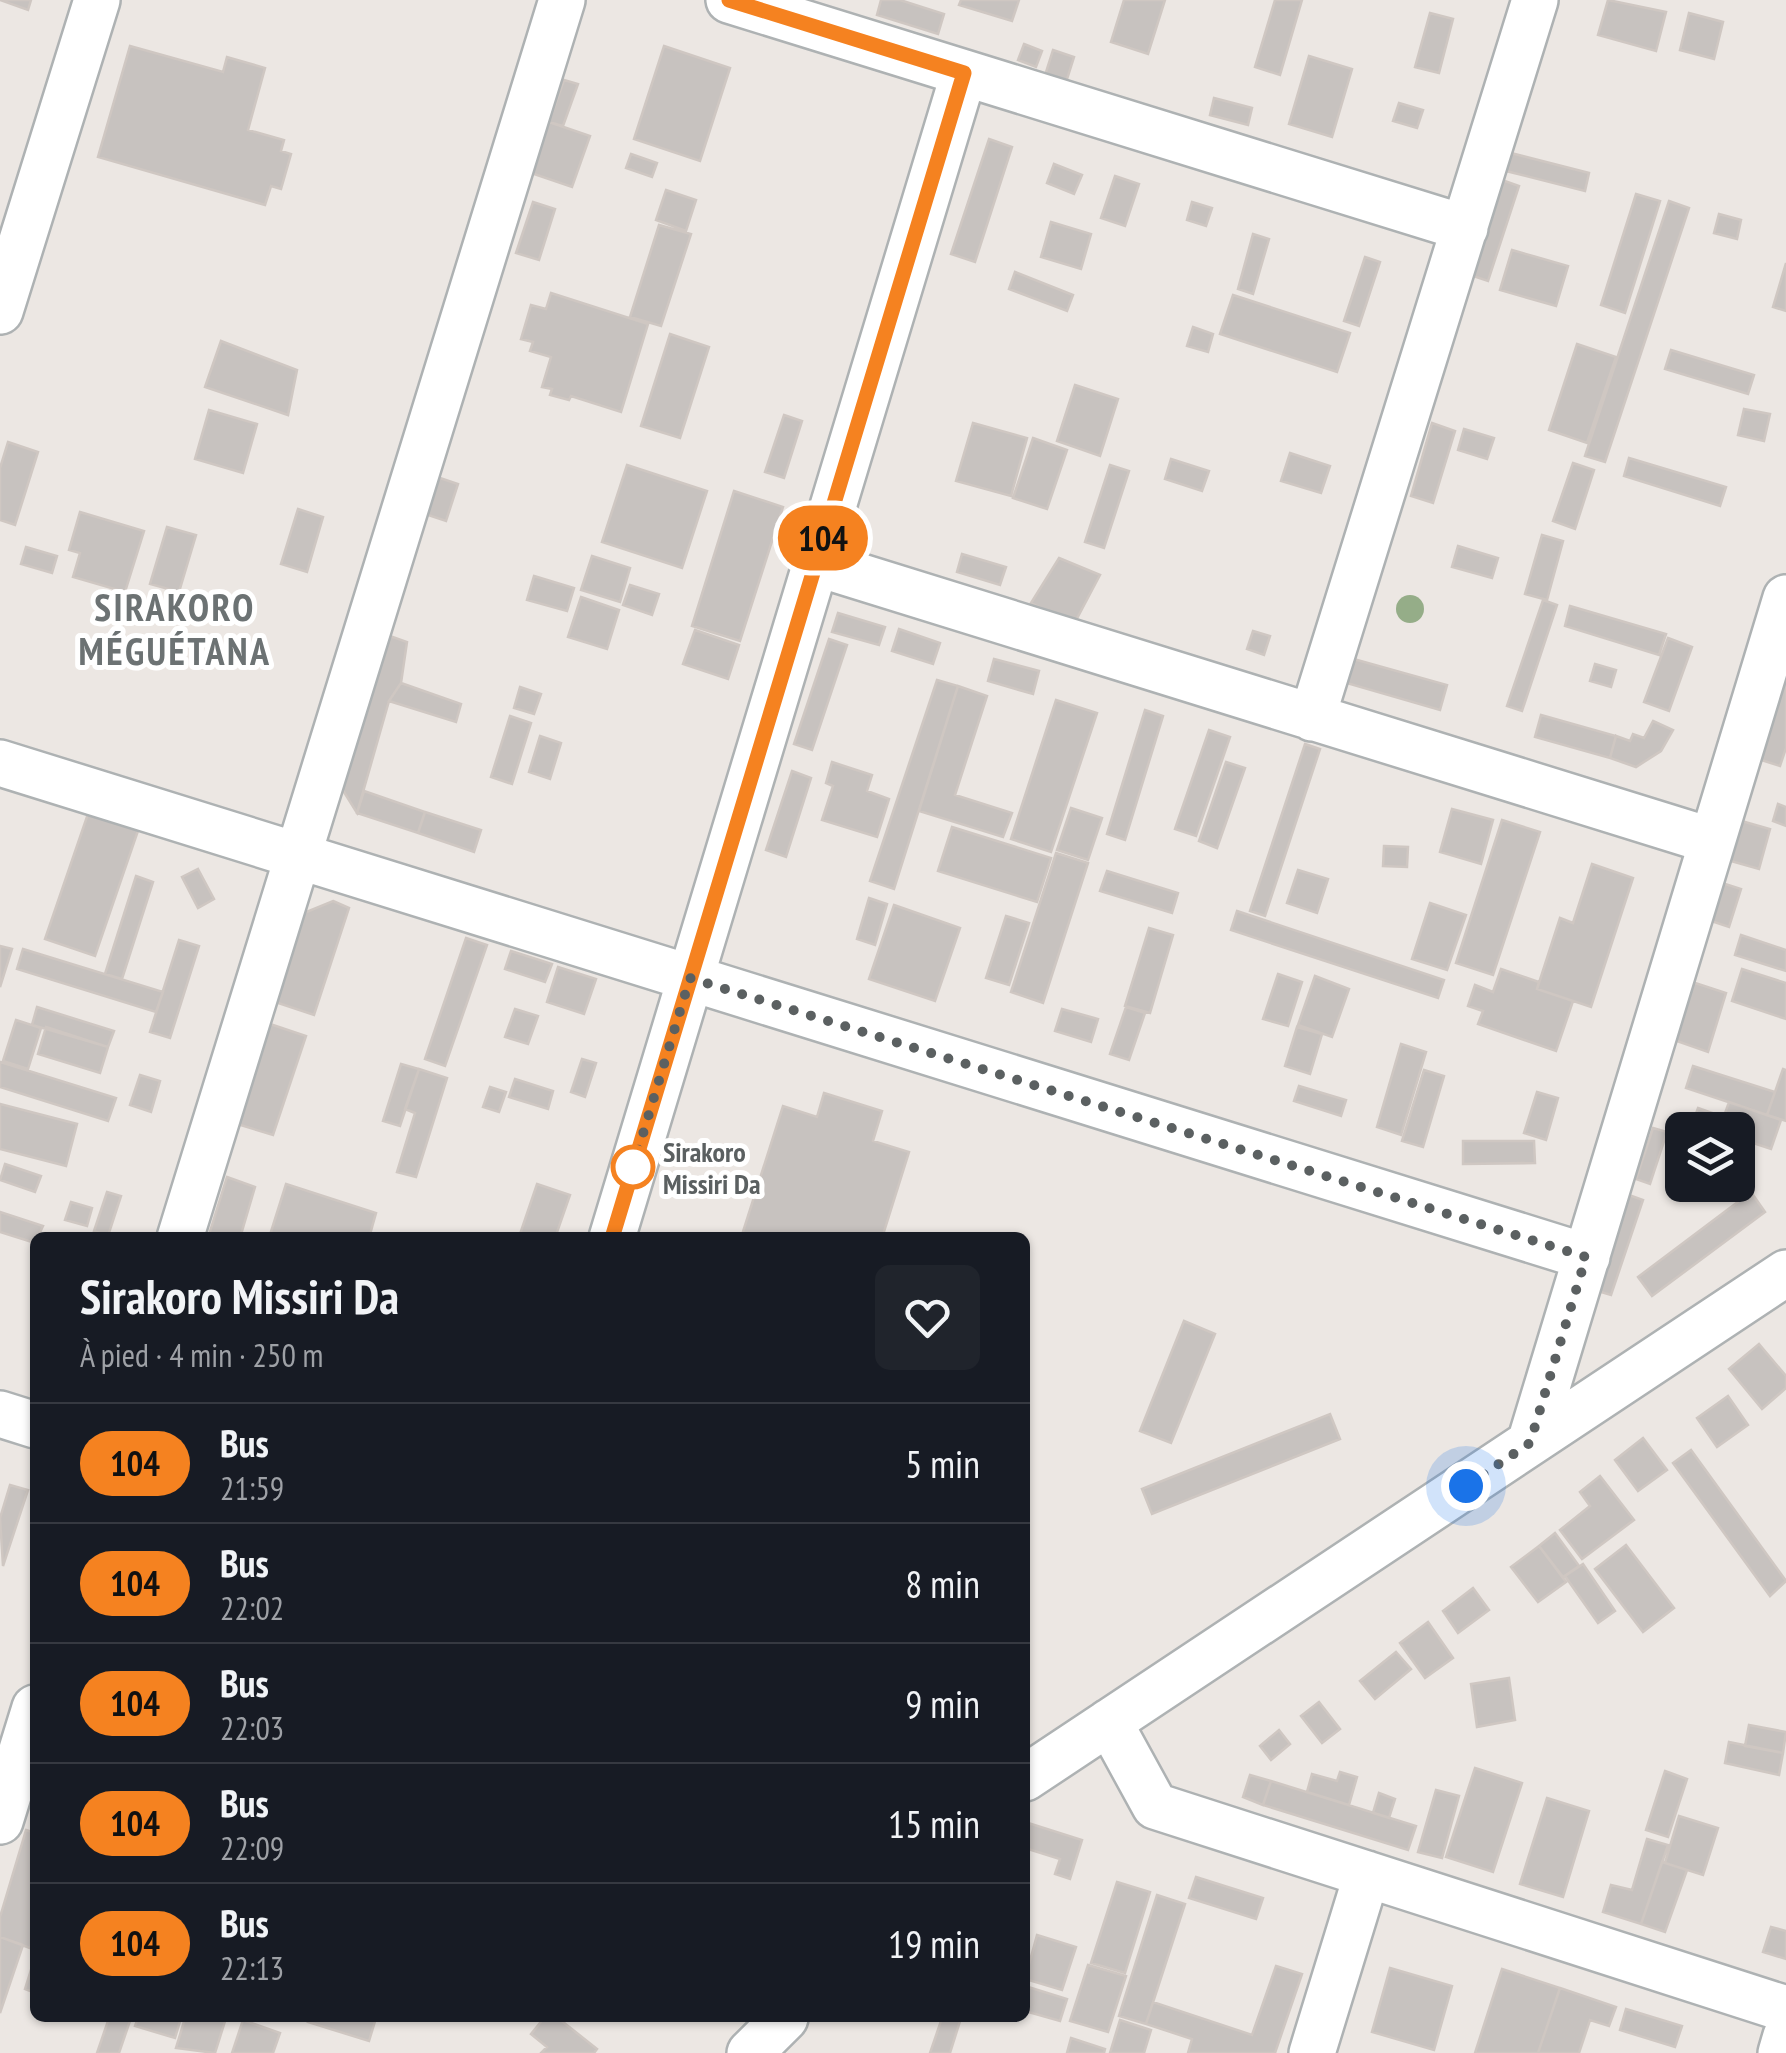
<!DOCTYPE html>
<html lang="fr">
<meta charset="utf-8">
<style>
body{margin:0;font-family:"PT Sans Narrow",sans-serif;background:#20242c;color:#f1f3f6;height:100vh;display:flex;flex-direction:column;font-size:38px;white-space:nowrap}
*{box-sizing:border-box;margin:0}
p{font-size:32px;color:#9ea1a6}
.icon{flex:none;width:55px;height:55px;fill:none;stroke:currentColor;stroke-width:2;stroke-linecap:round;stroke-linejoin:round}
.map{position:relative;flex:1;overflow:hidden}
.side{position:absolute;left:30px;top:1232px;width:1000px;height:790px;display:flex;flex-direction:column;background:#171b24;border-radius:15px;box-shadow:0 2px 8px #0004}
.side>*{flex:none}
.badge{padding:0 20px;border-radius:32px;font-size:35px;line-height:65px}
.buttons{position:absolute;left:1665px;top:1112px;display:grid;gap:20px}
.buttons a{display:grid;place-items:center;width:90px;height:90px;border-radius:15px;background:#171b24;box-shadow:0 2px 8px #0004;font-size:50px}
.you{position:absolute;width:50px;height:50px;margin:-25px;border:8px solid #fff;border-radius:50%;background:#1a73e8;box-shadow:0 0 0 15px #1a73e833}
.map>.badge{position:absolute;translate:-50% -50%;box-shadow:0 0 0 5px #fff}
.round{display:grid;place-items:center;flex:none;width:105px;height:105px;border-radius:15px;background:#20242c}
.head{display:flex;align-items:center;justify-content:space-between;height:170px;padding:0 50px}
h1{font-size:48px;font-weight:700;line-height:75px}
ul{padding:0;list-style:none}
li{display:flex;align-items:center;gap:30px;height:120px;padding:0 50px;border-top:2px solid #363941}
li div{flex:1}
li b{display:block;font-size:38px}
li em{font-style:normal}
li .badge{min-width:110px;font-weight:700;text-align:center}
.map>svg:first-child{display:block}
</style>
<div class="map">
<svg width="1786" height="2053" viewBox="0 0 1786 2053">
<rect width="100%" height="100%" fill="#ece7e3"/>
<path fill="#c7c2bf" stroke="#cfc7c2" stroke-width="2.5" d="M0,0H31L28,10Z
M881,0H900L944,14L938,34L877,15Z
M961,0H1019L1012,21L959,5Z
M1124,0H1165L1148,54L1111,42Z
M1275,0H1302L1280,75L1255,67Z
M1608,0L1666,12L1656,51L1598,35Z
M1430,13L1453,19L1439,73L1415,67Z
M1689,13L1723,22L1714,59L1680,50Z
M1024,44L1042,51L1036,67L1018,60Z
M130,46L223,72L227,57L265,68L248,130L284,140L281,151L291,154L281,189L271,186L265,205L98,157Z
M664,46L730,68L700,161L634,139Z
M1053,50L1074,57L1062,95L1041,88Z
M1309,56L1352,69L1332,137L1289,124Z
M564,80L578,84L563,126L549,122Z
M1214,98L1252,108L1248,125L1210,115Z
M1399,103L1423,110L1417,128L1393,121Z
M549,122L590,136L572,187L531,173Z
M989,139L1012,147L975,262L951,254Z
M1507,152L1589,173L1585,191L1502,170Z
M631,154L657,163L652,177L626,168Z
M1054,164L1082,175L1074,194L1047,183Z
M1115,176L1139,184L1125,226L1101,218Z
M1499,179L1519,186L1488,281L1467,274Z
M666,190L696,200L686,231L656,220Z
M1636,194L1660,201L1625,313L1601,305Z
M1669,201L1689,208L1605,462L1585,456Z
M533,202L555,209L539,260L516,253Z
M1192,202L1212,208L1206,226L1187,220Z
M1719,214L1741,220L1737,239L1714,233Z
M1051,222L1091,234L1081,269L1041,257Z
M659,225L691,234L661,326L630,317Z
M1253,234L1269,239L1253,294L1238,289Z
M1512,250L1568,266L1556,306L1500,290Z
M1365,257L1380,262L1359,326L1344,321Z
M1786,263V311L1773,307Z
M1015,272L1073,295L1067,311L1009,289Z
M551,293L648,324L621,412L571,396L569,400L550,395L552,389L542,387L551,357L530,351L533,342L521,339L531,305L546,309Z
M1233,295L1350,333L1337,372L1220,334Z
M1193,327L1213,334L1208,352L1187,346Z
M670,334L709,347L680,438L641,426Z
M221,341L297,370L288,415L205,387Z
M1577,344L1616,357L1587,443L1549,430Z
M1671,350L1754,375L1748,394L1665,369Z
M1075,385L1118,399L1100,456L1057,441Z
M1744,409L1770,414L1764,441L1738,435Z
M209,410L257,424L243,473L195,459Z
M784,415L802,421L784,478L765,472Z
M973,423L1027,438L1011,496L956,481Z
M1432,423L1455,431L1433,503L1411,496Z
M1464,429L1494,438L1487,459L1458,450Z
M1033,438L1067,450L1047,509L1013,498Z
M8,442L38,452L15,525L0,520V468Z
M1290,453L1330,466L1321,493L1281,481Z
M1629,458L1726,487L1720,506L1624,476Z
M1171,459L1209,471L1202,491L1165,479Z
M1573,463L1594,470L1575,529L1553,521Z
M627,465L707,491L682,568L602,542Z
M1110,465L1129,471L1104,548L1085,542Z
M437,477L458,484L446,521L425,514Z
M734,491L783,507L740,641L692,626Z
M298,509L323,517L307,572L281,564Z
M80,512L144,531L125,592L73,577L80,553L69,550Z
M167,527L196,535L179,592L150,584Z
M1542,535L1563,541L1547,600L1525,594Z
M1458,546L1498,558L1492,578L1452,567Z
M26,547L57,556L52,573L21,564Z
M962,554L1006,567L1000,585L957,572Z
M592,556L630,568L620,602L581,590Z
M1059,558L1100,575L1074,624L1031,603Z
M534,576L574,588L567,611L527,600Z
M630,585L659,594L652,615L623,605Z
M581,597L619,610L607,649L568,637Z
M1543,600L1557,605L1522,711L1507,706Z
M1570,606L1666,634L1659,655L1565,626Z
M838,613L885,627L879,645L832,632Z
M899,629L940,643L933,664L892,651Z
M695,630L739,645L728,679L683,664Z
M1253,631L1270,636L1264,655L1247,649Z
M387,635L407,642L401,683L389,701L357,813L339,784Z
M1668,638L1692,647L1669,711L1644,702Z
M829,639L847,645L812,750L794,744Z
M1350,658L1447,685L1440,710L1343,682Z
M994,659L1039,671L1033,694L988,681Z
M1595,664L1616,670L1611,687L1590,681Z
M1786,671V748L1780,766L1758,759Z
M937,680L958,686L894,889L870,881Z
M401,683L461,704L456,722L389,701Z
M958,686L987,696L955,795L1012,813L1003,837L919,811Z
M520,687L541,694L534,714L514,708Z
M1056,700L1097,713L1051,852L1011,839Z
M1145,710L1163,716L1125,840L1107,834Z
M1541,715L1616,736L1610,758L1535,737Z
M510,716L531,723L512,784L491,777Z
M1653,721L1673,730L1661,751L1636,767L1610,758L1616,736L1630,741L1633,734L1644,738Z
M1209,730L1230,737L1196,836L1175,829Z
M540,736L561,743L550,779L529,772Z
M1305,744L1320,749L1265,916L1250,911Z
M832,762L872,775L867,791L889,799L877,837L822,820L833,786L826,783Z
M1226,762L1245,768L1217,848L1199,841Z
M792,771L811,778L786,857L766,850Z
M364,791L425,812L418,833L357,813Z
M1778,804L1786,807V826L1773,821Z
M91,805L141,822L95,956L45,939Z
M1071,808L1102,818L1088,860L1057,850Z
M1452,809L1493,820L1481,864L1440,852Z
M425,812L481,830L474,852L418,833Z
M1502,820L1540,832L1493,975L1456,963Z
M1738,820L1770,829L1759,869L1727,860Z
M952,827L1051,858L1037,902L938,871Z
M1384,846L1408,847L1407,867L1383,866Z
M1056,853L1088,863L1043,1003L1011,992Z
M1592,864L1633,878L1591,1007L1537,989L1560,918L1573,923Z
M198,869L214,899L198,908L182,877Z
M1298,870L1328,879L1317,913L1287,903Z
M1107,871L1178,893L1172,913L1100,891Z
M136,876L153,882L122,979L105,974Z
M1722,883L1741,889L1729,927L1711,921Z
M869,898L887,904L875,945L857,939Z
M333,901L349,908L314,1015L275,1002L304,913Z
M1430,903L1466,915L1447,970L1412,959Z
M894,905L960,928L935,1001L869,979Z
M1237,911L1444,980L1438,998L1231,930Z
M1006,916L1029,923L1009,985L986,978Z
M1149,928L1173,935L1150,1013L1125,1006Z
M1741,935L1786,950V971L1735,955Z
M466,938L487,945L445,1066L425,1059Z
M179,940L199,946L170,1038L150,1032Z
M0,946L12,949L0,987Z
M23,949L163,992L156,1012L17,969Z
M511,951L552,964L545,982L505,969Z
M558,967L596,979L584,1014L547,1002Z
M1501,969L1539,982L1537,989L1573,1001L1556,1051L1478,1024L1483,1011L1468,1006L1475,985L1493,992Z
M1742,969L1786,983V1019L1732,1001Z
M1278,974L1302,982L1288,1026L1263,1019Z
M1315,976L1349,989L1332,1037L1298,1025Z
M1689,981L1726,993L1708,1052L1671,1039Z
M37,1007L114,1031L108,1047L32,1025Z
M1126,1007L1145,1013L1129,1060L1110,1054Z
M515,1009L538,1016L528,1044L505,1037Z
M1062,1009L1098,1019L1091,1042L1055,1031Z
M16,1020L41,1028L28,1069L3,1061Z
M270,1024L306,1036L273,1135L237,1124Z
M46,1027L108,1047L100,1073L38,1054Z
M1297,1027L1322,1034L1310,1074L1285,1066Z
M1401,1044L1426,1052L1401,1135L1377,1127Z
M582,1059L596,1063L585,1097L571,1092Z
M0,1062L116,1098L108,1121L0,1087Z
M401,1064L419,1069L400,1126L383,1121Z
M1693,1066L1775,1092L1767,1115L1686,1088Z
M419,1069L447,1078L416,1177L397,1172L415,1113L405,1109Z
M1783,1069L1786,1070V1121L1767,1115Z
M1424,1070L1444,1076L1423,1147L1402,1141Z
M140,1075L160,1081L151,1112L130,1105Z
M515,1079L553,1091L548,1109L509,1097Z
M1299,1086L1346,1100L1341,1116L1294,1101Z
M490,1087L506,1092L499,1112L483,1107Z
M1537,1092L1558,1098L1546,1140L1524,1133Z
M824,1093L882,1111L873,1141L909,1152L882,1238H741L783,1106L817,1117Z
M1729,1102L1781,1120L1771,1149L1738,1138V1130H1719Z
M0,1104L77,1124L66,1166L0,1149Z
M1698,1108L1718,1115L1714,1128L1693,1122Z
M1653,1128L1667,1132L1650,1184L1636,1179Z
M1463,1141H1534L1535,1163L1463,1164Z
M5,1164L41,1176L35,1192L0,1180Z
M227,1177L255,1187L240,1238H208Z
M286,1184L376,1213L369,1238H269Z
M537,1184L570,1195L555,1238L519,1237Z
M107,1192L121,1196L108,1236L94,1231Z
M1751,1192L1765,1212L1652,1296L1638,1277Z
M1626,1194L1643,1200L1611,1295L1594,1290Z
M71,1202L92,1208L87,1226L65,1220Z
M0,1212L43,1226L35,1243L0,1232Z
M1184,1321L1215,1334L1171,1443L1140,1431Z
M1759,1344L1786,1376V1388L1762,1409L1729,1369Z
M1728,1396L1748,1425L1717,1447L1697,1418Z
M1330,1414L1340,1439L1152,1514L1142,1489Z
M1643,1438L1667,1470L1638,1491L1615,1460Z
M1691,1450L1786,1581L1770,1596L1673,1463Z
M1600,1476L1634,1520L1582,1559L1560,1530L1590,1506L1580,1492Z
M10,1485L28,1490L3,1566L0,1518Z
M1555,1533L1579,1566L1563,1577L1539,1546Z
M1626,1545L1674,1608L1643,1632L1595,1569Z
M1539,1546L1566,1582L1538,1602L1511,1567Z
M1583,1564L1615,1611L1598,1623L1565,1576Z
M1473,1588L1489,1610L1458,1633L1443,1611Z
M1428,1622L1453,1658L1425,1678L1400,1643Z
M1396,1652L1411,1669L1375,1699L1360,1681Z
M1509,1678L1515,1720L1477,1727L1471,1684Z
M1319,1702L1340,1729L1322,1743L1301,1716Z
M1749,1725L1786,1732L1783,1753L1745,1746Z
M1279,1730L1290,1744L1271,1760L1260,1746Z
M1729,1742L1783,1753L1779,1775L1725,1763Z
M1475,1768L1522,1783L1493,1872L1446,1857Z
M1665,1771L1687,1779L1668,1837L1646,1830Z
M1340,1772L1357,1777L1349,1805L1307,1792L1312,1774L1337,1781Z
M1250,1775L1271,1781L1263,1805L1243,1797Z
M1271,1781L1416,1826L1408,1850L1263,1805Z
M1436,1790L1459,1796L1442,1858L1418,1852Z
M1379,1793L1395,1799L1389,1818L1373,1813Z
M1547,1798L1589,1811L1563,1897L1520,1884Z
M1679,1816L1718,1828L1703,1875L1665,1863Z
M1025,1822L1082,1840L1070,1879L1055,1874L1060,1859L1025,1848Z
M26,1830L35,1833V1932L30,1948L0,1937V1917Z
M1647,1839L1668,1845L1641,1924L1603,1912L1611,1885L1632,1890Z
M1662,1862L1687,1870L1665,1932L1641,1924Z
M1196,1877L1263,1898L1256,1919L1189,1898Z
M1117,1882L1150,1892L1125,1973L1091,1963Z
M1157,1895L1185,1904L1146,2024L1119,2016Z
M1771,1927L1786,1931V1959L1763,1952Z
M1037,1935L1076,1947L1062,1990L1025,1979Z
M0,1937L23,1945L0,2013Z
M35,1957V1993L25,1989Z
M1088,1965L1126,1976L1108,2032L1070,2021Z
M1276,1966L1302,1974L1275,2053H1188L1192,2039L1146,2024L1153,2002L1252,2035Z
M1390,1968L1452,1986L1434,2050L1372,2032Z
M1502,1969L1560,1988L1538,2053H1475Z
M1025,1986L1067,1999L1060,2021L1025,2011Z
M1560,1988L1616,2007L1609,2026L1590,2020L1579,2053H1538Z
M1626,2009L1682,2026L1675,2047L1620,2030Z
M109,2018H131L119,2053H97Z
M138,2018H181L175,2038L135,2026Z
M185,2018H226L215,2053L176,2048Z
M310,2018H376L369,2041L308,2022Z
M544,2018H558L597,2049L594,2053H541L547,2047L531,2034Z
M942,2018H961L950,2053H930Z
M243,2020L280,2033L273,2053H232Z
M1120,2020L1151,2030L1144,2053H1110Z
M1071,2038L1105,2049L1104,2053H1067Z"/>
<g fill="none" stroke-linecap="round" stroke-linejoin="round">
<defs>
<path id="minor" d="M729,0L1465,228
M0,311L97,0
M816,563L1712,841
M1312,718L1535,0
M0,763L1587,1257
M180,1238L562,0
M612,1238L964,73
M0,1414L35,1425
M1530,1443L1786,598
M1109,1722L1155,1806L1786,2009
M1025,1778L1786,1273
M0,1821L35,1708
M750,2053L785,2018
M1312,2053L1367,1874
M1781,2053L1786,2036"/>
</defs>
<use href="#minor" stroke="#aeb2b3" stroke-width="50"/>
<use href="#minor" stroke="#fff" stroke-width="45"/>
</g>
<circle fill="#95ad88" cx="1410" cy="609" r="14"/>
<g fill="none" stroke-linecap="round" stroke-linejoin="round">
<defs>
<path id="line" d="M612,1238L964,73L729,0"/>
</defs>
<use href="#line" stroke="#fff" stroke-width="22"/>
<use href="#line" stroke="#f58220" stroke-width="15"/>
<path stroke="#5b6061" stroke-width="10" stroke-dasharray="0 18" d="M633,1167L690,978L1586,1257L1530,1443L1466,1486"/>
</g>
<circle fill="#fff" stroke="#f58220" stroke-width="5" cx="633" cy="1167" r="20"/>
<g text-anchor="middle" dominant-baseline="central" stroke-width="10" stroke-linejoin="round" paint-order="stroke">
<g font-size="28" font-weight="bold" fill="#5b6061" stroke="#fff" text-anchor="start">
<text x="663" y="1151">Sirakoro<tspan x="663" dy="32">Missiri Da</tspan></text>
</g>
<g font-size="38" font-weight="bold" letter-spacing="2.5" fill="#6c7273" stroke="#fff">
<text x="175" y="606">SIRAKORO<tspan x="175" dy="44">MÉGUÉTANA</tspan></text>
</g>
</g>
</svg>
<div class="buttons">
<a><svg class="icon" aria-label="layers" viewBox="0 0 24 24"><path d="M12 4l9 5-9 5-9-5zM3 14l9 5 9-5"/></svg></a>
</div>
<div class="you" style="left:1466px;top:1486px"></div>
<b class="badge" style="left:823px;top:538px;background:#f58220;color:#111">104</b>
<section class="side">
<div class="head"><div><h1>Sirakoro Missiri Da</h1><p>À pied · 4 min · 250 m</p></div><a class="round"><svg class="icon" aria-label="heart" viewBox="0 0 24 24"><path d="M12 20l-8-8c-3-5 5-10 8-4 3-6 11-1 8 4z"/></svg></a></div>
<ul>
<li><span class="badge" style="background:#f58220;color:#111">104</span><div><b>Bus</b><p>21:59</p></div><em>5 min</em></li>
<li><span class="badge" style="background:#f58220;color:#111">104</span><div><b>Bus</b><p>22:02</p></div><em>8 min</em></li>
<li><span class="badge" style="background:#f58220;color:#111">104</span><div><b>Bus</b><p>22:03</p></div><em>9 min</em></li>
<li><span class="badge" style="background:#f58220;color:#111">104</span><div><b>Bus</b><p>22:09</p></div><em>15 min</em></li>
<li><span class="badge" style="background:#f58220;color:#111">104</span><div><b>Bus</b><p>22:13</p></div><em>19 min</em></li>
</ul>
</section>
</div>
